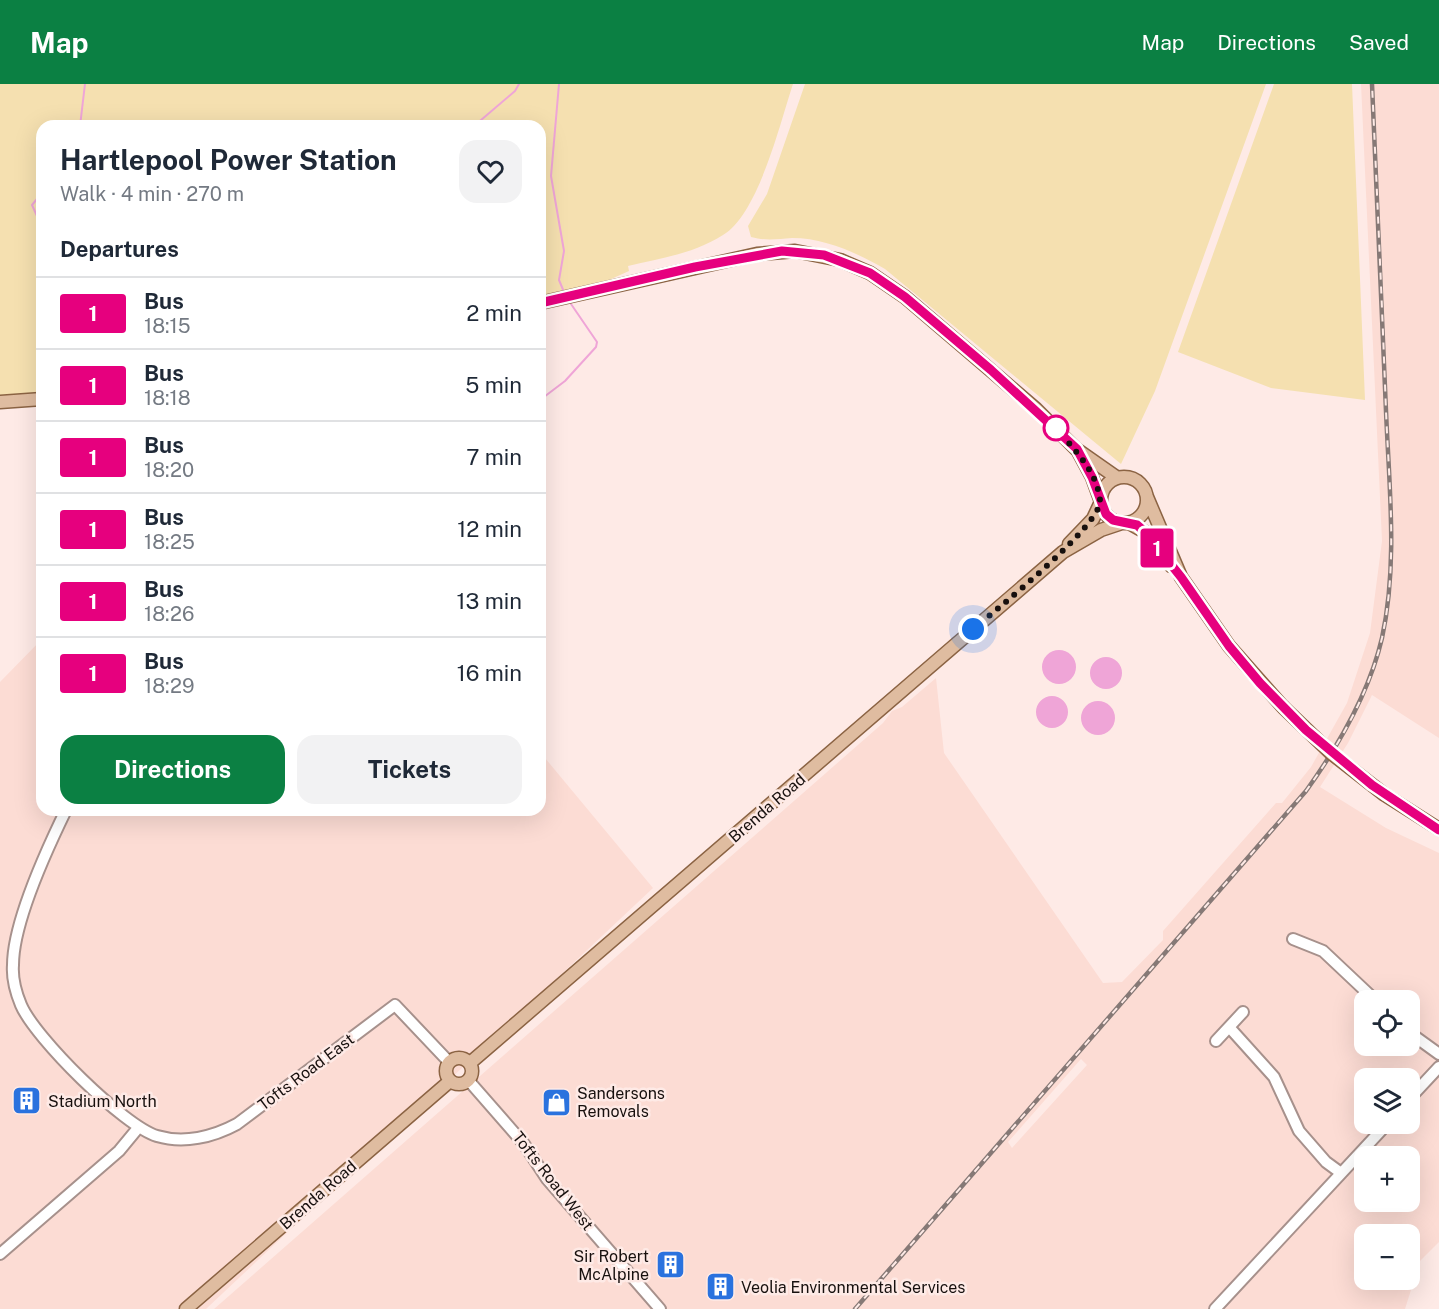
<!DOCTYPE html>
<meta charset="utf-8">
<style>
body{margin:0;font-family:"Public Sans",sans-serif;background:#f2f2f3;color:#1f2937;height:100vh;display:flex;flex-direction:column;font-size:22px;white-space:nowrap}
*{box-sizing:border-box;margin:0}
p{font-size:20px;color:#747a83}
.icon{flex:none;width:33px;height:33px;fill:none;stroke:currentColor;stroke-width:2;stroke-linecap:round;stroke-linejoin:round}
.map{position:relative;flex:1;overflow:hidden}
.sheet{position:absolute;left:36px;top:36px;width:510px;height:696px;display:flex;flex-direction:column;background:#fff;border-radius:18px;box-shadow:0 6px 24px #0002}
.sheet>*{flex:none}
.badge{padding:0 12px;border-radius:4px;font-size:21px;line-height:39px}
.buttons{position:absolute;left:1354px;top:906px;display:grid;gap:12px}
.buttons a{display:grid;place-items:center;width:66px;height:66px;border-radius:12px;background:#fff;box-shadow:0 6px 24px #0002;font-size:30px}
.you{position:absolute;width:30px;height:30px;margin:-15px;border:4px solid #fff;border-radius:50%;background:#1a73e8;box-shadow:0 0 0 9px #1a73e833}
.map>.badge{position:absolute;translate:-50% -50%;box-shadow:0 0 0 3px #fff}
h2{padding:0 24px;font-size:22px;line-height:54px}
.round{display:grid;place-items:center;flex:none;width:63px;height:63px;border-radius:18px;background:#f2f2f3}
.head{display:flex;align-items:center;justify-content:space-between;height:102px;padding:0 24px}
h1{font-size:28px;font-weight:700;line-height:45px}
.button{display:flex;gap:12px;margin-top:auto;padding:12px 24px}
.button a{flex:1;height:69px;border-radius:18px;background:#0b8043;color:#fff;font-size:24px;font-weight:700;line-height:69px;text-align:center}
.button a+a{background:#f2f2f3;color:#1f2937}
ul{padding:0;list-style:none}
li{display:flex;align-items:center;gap:18px;height:72px;padding:0 24px;border-top:2px solid #e0e1e3}
li div{flex:1}
li b{display:block;font-size:22px}
li em{font-style:normal}
li .badge{min-width:66px;font-weight:700;text-align:center}
header{display:flex;align-items:center;gap:36px;box-sizing:border-box;height:84px;padding:0 30px;background:#0b8043;color:#fff}
header strong{font-size:28px}
nav{display:flex;gap:33px;margin-inline-start:auto;font-size:21px}
.map>svg:first-child{display:block}
</style>
<header>
<strong>Map</strong>
<nav><a>Map</a><a>Directions</a><a>Saved</a></nav>
</header>
<div class="map">
<svg width="1439" height="1225" viewBox="0 0 1439 1225">
<rect width="100%" height="100%" fill="#feeae6"/>
<path fill="#fcdcd4" fill-rule="evenodd" d="M1361,0H1439V654L1372,611L1348,659L1320,703L1386,744L1439,769V1158L1420,1177L1405,1225H214L883,639L892,627L902,623L936,594L944,669L1103,899L1122,898L1163,856V847L1276,719H1282L1311,683L1347,619L1370,549L1382,457ZM1365,916H1410V962H1365ZM1081,975L1087,981L1012,1064L1008,1058ZM1365,994H1410V1040H1365ZM1365,1072H1410V1118H1365ZM1365,1150H1410V1196H1365Z
M42,555V726H540V668L653,804L206,1225H0V598Z"/>
<path fill="#f5e0b0" d="M0,0H793C780,39 759,129 723,151C693,170 661,174 628,182L629,187L600,200L540,215V42H42V310L0,313Z
M805,0H1266L1155,307L1121,380L885,185C857,169 825,154 792,154C777,155 766,157 751,153L748,142L767,110Z
M1274,0H1352L1365,316L1271,304L1178,268Z"/>
<path fill="#efa5d7" d="M1042 583a17 17 0 1 1 34 0a17 17 0 1 1-34 0Z
M1090 589a16 16 0 1 1 32 0a16 16 0 1 1-32 0Z
M1036 628a16 16 0 1 1 32 0a16 16 0 1 1-32 0Z
M1081 634a17 17 0 1 1 34 0a17 17 0 1 1-34 0Z"/>
<g fill="none" stroke-linecap="round" stroke-linejoin="round">
<path stroke="#efa5d7" stroke-width="2" d="M559,0L551,92L564,167L559,196L564,208
M80,42L85,0
M474,42L515,7L519,0
M42,109L32,121L42,143
M42,168V178
M540,316L565,297L596,263L597,258L571,220"/>
<defs>
<path id="minor" d="M66,726C47,765 13,838 13,881C12,894 16,909 21,921C35,954 124,1042 157,1052C184,1060 213,1053 237,1040L395,921L449,978
M1293,855L1323,867L1375,916
M1229,943L1274,993L1299,1047L1326,1078L1341,1089
M1410,949L1439,970
M1216,957L1243,928
M469,997L524,1060L547,1095L660,1225
M1410,1014L1439,983
M0,1170L119,1067L138,1044
M1215,1225L1387,1040"/>
<path id="major" d="M540,219L757,170L795,167L840,176L870,189L905,213L1036,325L1076,365L1116,393
M0,318L42,315
M1079,369L1092,393L1100,415
M1101 416a23 23 0 1 1 46 0a23 23 0 1 1-46 0Z
M1147,413L1181,493L1229,562L1283,623
M1129,439L1145,448L1171,482
M1069,460L1093,435L1100,420
M1385,711L1439,745
M446 987a13 13 0 1 1 26 0a13 13 0 1 1-26 0Z
M470,979L1063,468L1101,446L1122,439
M186,1225L450,997"/>
</defs>
<use href="#minor" stroke="#a7918c" stroke-width="14"/>
<use href="#major" stroke="#8b6343" stroke-width="15"/>
<use href="#minor" stroke="#fff" stroke-width="10"/>
<use href="#major" stroke="#dfbca0" stroke-width="12"/>
<defs>
<path id="rail" d="M855,1225L1306,707C1339,661 1369,610 1382,554C1398,480 1389,402 1386,327C1382,218 1377,109 1372,0"/>
</defs>
<use href="#rail" stroke="#867976" stroke-width="4.5"/>
<use href="#rail" stroke="#feeae6" stroke-width="2" stroke-dasharray="7" stroke-linecap="butt"/>
<defs>
<path id="major-bridge" d="M1283,623L1331,669L1385,711"/>
</defs>
<use href="#major-bridge" stroke="#8b6343" stroke-width="15" stroke-linecap="butt"/>
<use href="#major-bridge" stroke="#dfbca0" stroke-width="12"/>
</g>
<g fill="none" stroke-linecap="round" stroke-linejoin="round">
<defs>
<path id="line" d="M540,219L695,183L782,167L824,171L870,189L905,213L991,286L1077,365L1092,393L1106,430L1113,436L1137,441L1145,448L1181,493L1229,562L1260,599L1306,646L1372,701L1439,746"/>
</defs>
<use href="#line" stroke="#fff" stroke-width="14"/>
<use href="#line" stroke="#e6007e" stroke-width="9"/>
<path stroke="#17100e" stroke-width="6" stroke-dasharray="0 10.8" d="M973,545C995,527 1103,440 1100,416C1097,386 1072,364 1056,344"/>
</g>
<defs>
<symbol id="building-square" viewBox="-11 -11 22 22"><rect x="-9" y="-9" width="18" height="18" rx="4" fill="#2a72de" stroke="#feeae6"/><path d="M-4-6H4V6H1V3H-1V6H-4ZM-2.5-4.3h1.7v1.8h-1.7ZM.8-4.3h1.7v1.8H.8ZM-2.5-1h1.7V.8h-1.7ZM.8-1h1.7V.8H.8Z" fill="#fff"/></symbol>
<symbol id="shop-square" viewBox="-11 -11 22 22"><rect x="-9" y="-9" width="18" height="18" rx="4" fill="#2a72de" stroke="#feeae6"/><path d="M-5-2.5h2.3a2.7 3.5 0 0 1 5.4 0H5L5.5 6h-11ZM-1.5-2.5h3a1.5 2.3 0 0 0-3 0Z" fill="#fff"/></symbol>
</defs>
<g fill-rule="evenodd">
<use href="#building-square" x="10" y="1000" width="33" height="33"/>
<use href="#shop-square" x="540" y="1002" width="33" height="33"/>
<use href="#building-square" x="654" y="1164" width="33" height="33"/>
<use href="#building-square" x="704" y="1186" width="33" height="33"/>
</g>
<circle fill="#fff" stroke="#e6007e" stroke-width="3" cx="1056" cy="344" r="12"/>
<g text-anchor="middle" dominant-baseline="central" stroke-width="5" stroke-linejoin="round" paint-order="stroke">
<g font-size="16" fill="#17100e" stroke="#feeae6">
<text transform="translate(767 724) rotate(-41)">Brenda Road</text>
<text transform="translate(306 988) rotate(-37)">Tofts Road East</text>
<text transform="translate(553 1097) rotate(52)">Tofts Road West</text>
<text transform="translate(318 1111) rotate(-41)">Brenda Road</text>
</g>
<g font-size="16" fill="#17100e" stroke="#feeae6" text-anchor="start">
<text x="577" y="1009">Sandersons<tspan x="577" dy="18">Removals</tspan></text>
<text x="48" y="1017">Stadium North</text>
<text x="649" y="1172" text-anchor="end">Sir Robert<tspan x="649" dy="18">McAlpine</tspan></text>
<text x="741" y="1203">Veolia Environmental Services</text>
</g>
</g>
</svg>
<div class="buttons">
<a><svg class="icon" aria-label="locate" viewBox="0 0 24 24"><circle cx="12" cy="12" r="6"/><path d="M12 2v4M12 18v4M2 12h4M18 12h4"/></svg></a>
<a><svg class="icon" aria-label="layers" viewBox="0 0 24 24"><path d="M12 4l9 5-9 5-9-5zM3 14l9 5 9-5"/></svg></a>
<a>+</a>
<a>−</a>
</div>
<div class="you" style="left:973px;top:545px"></div>
<b class="badge" style="left:1157px;top:464px;background:#e6007e;color:#fff">1</b>
<section class="sheet">
<div class="head"><div><h1>Hartlepool Power Station</h1><p>Walk · 4 min · 270 m</p></div><a class="round"><svg class="icon" aria-label="heart" viewBox="0 0 24 24"><path d="M12 20l-8-8c-3-5 5-10 8-4 3-6 11-1 8 4z"/></svg></a></div>
<h2>Departures</h2>
<ul>
<li><span class="badge" style="background:#e6007e;color:#fff">1</span><div><b>Bus</b><p>18:15</p></div><em>2 min</em></li>
<li><span class="badge" style="background:#e6007e;color:#fff">1</span><div><b>Bus</b><p>18:18</p></div><em>5 min</em></li>
<li><span class="badge" style="background:#e6007e;color:#fff">1</span><div><b>Bus</b><p>18:20</p></div><em>7 min</em></li>
<li><span class="badge" style="background:#e6007e;color:#fff">1</span><div><b>Bus</b><p>18:25</p></div><em>12 min</em></li>
<li><span class="badge" style="background:#e6007e;color:#fff">1</span><div><b>Bus</b><p>18:26</p></div><em>13 min</em></li>
<li><span class="badge" style="background:#e6007e;color:#fff">1</span><div><b>Bus</b><p>18:29</p></div><em>16 min</em></li>
</ul>
<div class="button"><a>Directions</a><a>Tickets</a></div>
</section>
</div>
